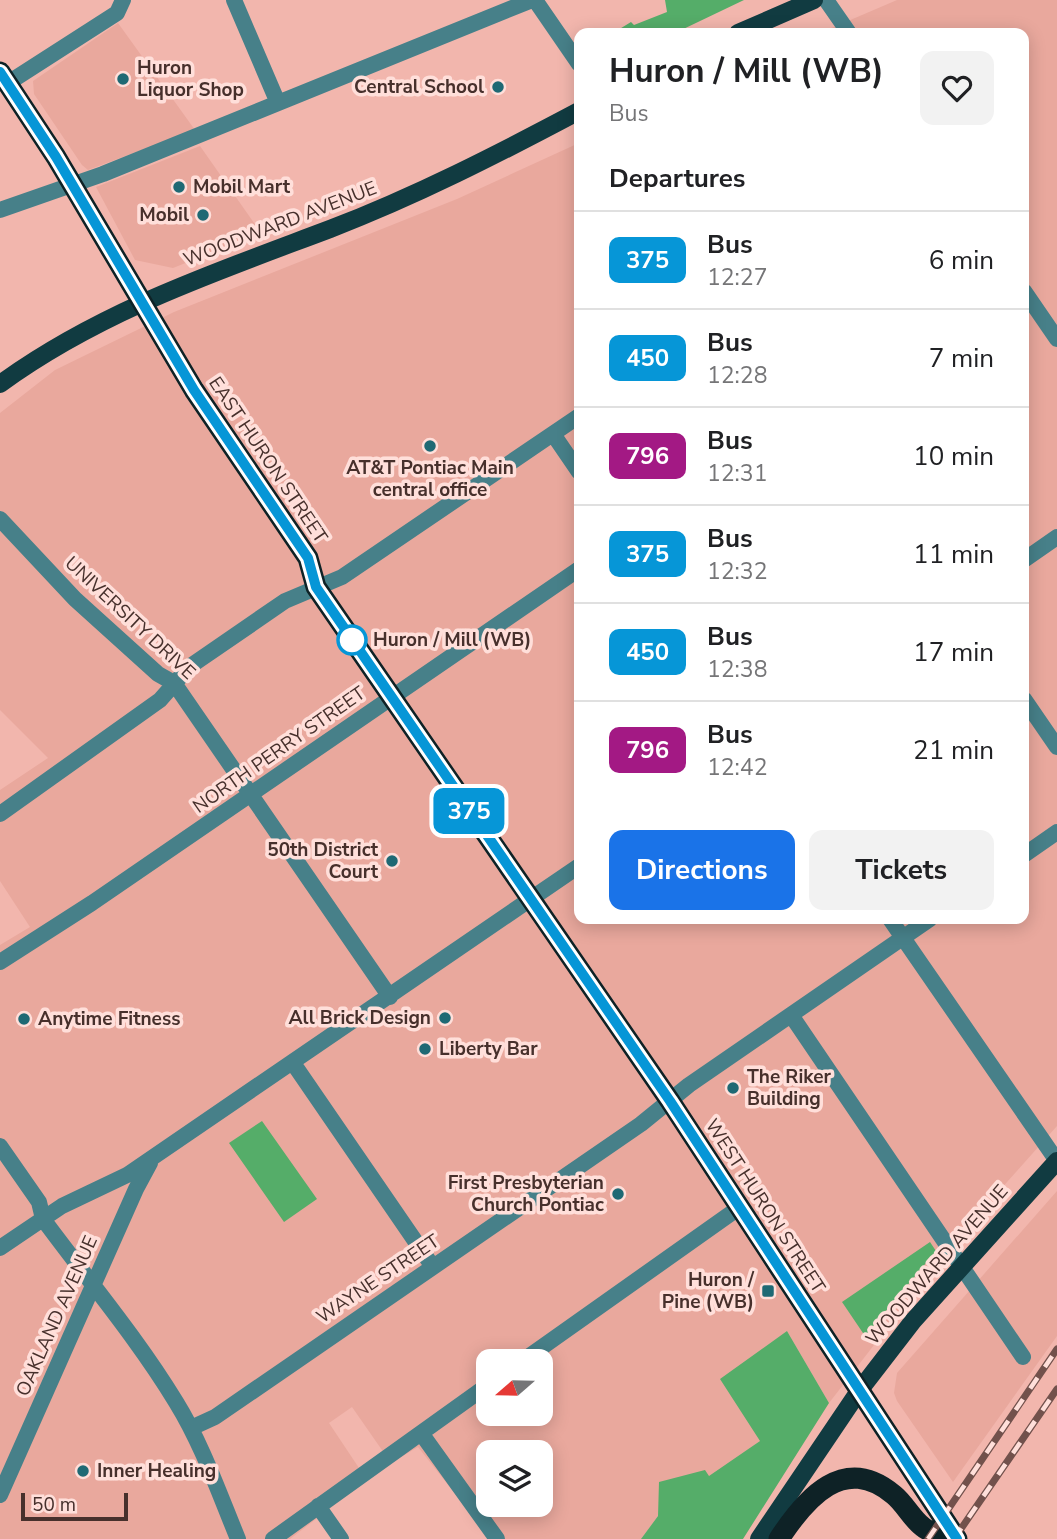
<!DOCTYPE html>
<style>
body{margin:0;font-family:"Nunito Sans",sans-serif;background:#f2f2f2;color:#202124;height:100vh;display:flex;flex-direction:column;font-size:26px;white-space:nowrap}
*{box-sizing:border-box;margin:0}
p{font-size:23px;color:#757577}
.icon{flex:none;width:38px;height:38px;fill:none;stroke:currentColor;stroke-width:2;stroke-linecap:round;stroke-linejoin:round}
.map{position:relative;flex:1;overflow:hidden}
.panel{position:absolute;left:574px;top:28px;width:455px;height:896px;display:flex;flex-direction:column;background:#fff;border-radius:14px;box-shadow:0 4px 18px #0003}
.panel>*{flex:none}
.badge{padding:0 14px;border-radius:10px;font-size:24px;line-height:46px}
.needle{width:46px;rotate:250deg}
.fabs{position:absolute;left:476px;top:1349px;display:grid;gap:14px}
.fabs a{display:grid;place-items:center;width:77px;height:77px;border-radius:14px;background:#fff;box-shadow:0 4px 18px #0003;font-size:35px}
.scale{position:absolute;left:21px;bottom:18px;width:107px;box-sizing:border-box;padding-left:7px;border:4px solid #47302c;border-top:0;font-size:19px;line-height:24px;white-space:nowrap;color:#47302c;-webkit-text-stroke:5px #ffdfda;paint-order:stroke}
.map>.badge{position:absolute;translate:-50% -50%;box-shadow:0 0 0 4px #fff}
h2{padding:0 35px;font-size:26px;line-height:63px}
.round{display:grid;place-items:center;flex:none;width:74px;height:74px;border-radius:14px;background:#f2f2f2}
.head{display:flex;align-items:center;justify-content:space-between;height:119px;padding:0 35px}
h1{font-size:33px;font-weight:700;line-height:52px}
.primary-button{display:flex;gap:14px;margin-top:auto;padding:14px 35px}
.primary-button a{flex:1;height:80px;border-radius:14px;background:#1a73e8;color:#fff;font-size:28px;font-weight:700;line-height:80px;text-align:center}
.primary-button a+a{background:#f2f2f2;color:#202124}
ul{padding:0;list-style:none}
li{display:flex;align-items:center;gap:21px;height:98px;padding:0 35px;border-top:2px solid #e0e0e0}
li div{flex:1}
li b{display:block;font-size:26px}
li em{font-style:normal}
li .badge{min-width:77px;font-weight:700;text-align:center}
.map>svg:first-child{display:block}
</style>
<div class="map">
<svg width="1057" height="1539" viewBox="0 0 1057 1539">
<rect width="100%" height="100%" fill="#f2b6ad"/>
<path fill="#e9a89d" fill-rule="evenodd" d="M897,0H1057V1126L957,1238L829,1403L787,1331L760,1441L658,1516L641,1539H491L418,1447L391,1463L352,1407L329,1423L367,1480L290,1539H0V945L30,927L0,881V790L48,758L0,710V413L55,370L174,312L457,199L579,143V919H1024V33H820ZM488,1362H541V1414H488ZM488,1452H541V1505H488Z
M118,23L195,130L88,170L82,165L34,94L33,81Z
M200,146L261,233L173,268L135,260L96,187Z
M1057,1191V1336L953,1482L897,1401L894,1393L897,1373Z"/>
<path fill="#55ad69" d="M665,0H744L675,33H613L631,22L634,25L667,12Z
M262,1121L317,1199L284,1222L229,1143Z
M930,1242L936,1251L865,1336L842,1302Z
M787,1331L829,1403L743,1539H641L658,1516L659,1482L705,1470L709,1476L760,1441L720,1379Z"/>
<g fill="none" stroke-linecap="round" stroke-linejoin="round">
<path stroke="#478089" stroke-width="16" d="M234,0L278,103
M535,0L579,64
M826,0L849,33
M8,83L117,13L123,0
M0,210L103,174L532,0
M1024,291L1057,339
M553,434L579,472
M0,519L75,599L158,674L174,683L390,997
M1024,560L1057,537
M1024,699L1057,747
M0,814L160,700L189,667L285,601L342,577L579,416
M1024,855L1057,832
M890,919L1057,1161
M0,962L92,903L579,569
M791,1015L1023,1357
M293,1063L433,1267
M0,1146L39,1202L43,1219C88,1280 137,1338 176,1402C202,1444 219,1493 238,1539
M0,1248L62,1206L127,1175L579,866
M521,1362L740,1207
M191,1428L215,1417L641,1124L689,1085L930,919
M421,1433L497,1539
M0,1495L136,1189L150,1163
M318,1506L341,1539
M273,1539L488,1385"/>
<path stroke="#113b41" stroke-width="18" d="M738,33L814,0
M0,384C100,311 216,272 330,229C416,196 498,154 579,111
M759,1539L859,1391L913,1321L1057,1161"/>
<path stroke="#0e2226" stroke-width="21" d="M0,72L56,157L194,390L308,558L316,587L670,1101L957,1539
M779,1539C806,1498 844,1453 894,1495C905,1504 912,1519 923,1527C929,1532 939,1535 947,1539"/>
<defs>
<path id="rail" d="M928,1539L1057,1349
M954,1539L1057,1389"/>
</defs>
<use href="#rail" stroke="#72514c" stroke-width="7"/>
<use href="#rail" stroke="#ffdfda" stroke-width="4.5" stroke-dasharray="13" stroke-linecap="butt"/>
</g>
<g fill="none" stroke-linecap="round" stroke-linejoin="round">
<defs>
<path id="line" d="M0,72L56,157L194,390L308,558L316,587L670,1101L957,1539"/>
</defs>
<use href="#line" stroke="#fff" stroke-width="16"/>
<use href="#line" stroke="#0696d7" stroke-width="10"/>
</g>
<g fill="#1f6974" stroke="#ffdfda" stroke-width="2.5">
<circle cx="123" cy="79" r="7"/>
<circle cx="498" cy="87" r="7"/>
<circle cx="179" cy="187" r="7"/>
<circle cx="203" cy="215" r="7"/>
<circle cx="430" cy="446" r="7"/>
<circle cx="392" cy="861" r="7"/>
<circle cx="445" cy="1018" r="7"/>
<circle cx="24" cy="1019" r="7"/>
<circle cx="425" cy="1049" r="7"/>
<circle cx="733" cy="1088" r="7"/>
<circle cx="618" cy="1194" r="7"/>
<rect x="761" y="1284" width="14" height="14" rx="3.5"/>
<circle cx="83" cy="1471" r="7"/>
</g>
<circle fill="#fff" stroke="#0696d7" stroke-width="3.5" cx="352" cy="640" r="14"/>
<g text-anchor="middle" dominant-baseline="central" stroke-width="7" stroke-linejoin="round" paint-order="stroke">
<g font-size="19" font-weight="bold" fill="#47302c" stroke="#ffdfda" text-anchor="start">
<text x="137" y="68">Huron<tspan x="137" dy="22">Liquor Shop</tspan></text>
<text x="484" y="87" text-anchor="end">Central School</text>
<text x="193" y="187">Mobil Mart</text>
<text x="189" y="215" text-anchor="end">Mobil</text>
<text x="430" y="468" text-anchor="middle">AT&amp;T Pontiac Main<tspan x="430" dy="22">central office</tspan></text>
<text x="378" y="850" text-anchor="end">50th District<tspan x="378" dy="22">Court</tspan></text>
<text x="431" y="1018" text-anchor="end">All Brick Design</text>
<text x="38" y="1019">Anytime Fitness</text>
<text x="439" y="1049">Liberty Bar</text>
<text x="747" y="1077">The Riker<tspan x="747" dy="22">Building</tspan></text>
<text x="604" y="1183" text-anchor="end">First Presbyterian<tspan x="604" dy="22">Church Pontiac</tspan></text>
<text x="754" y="1280" text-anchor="end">Huron /<tspan x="754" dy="22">Pine (WB)</tspan></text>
<text x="97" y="1471">Inner Healing</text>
</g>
<g font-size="19" fill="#47302c" stroke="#ffdfda">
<text transform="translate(280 224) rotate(-21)">WOODWARD AVENUE</text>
<text transform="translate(268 460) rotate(56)">EAST HURON STREET</text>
<text transform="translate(130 618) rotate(43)">UNIVERSITY DRIVE</text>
<text transform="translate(279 750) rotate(-35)">NORTH PERRY STREET</text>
<text transform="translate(765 1206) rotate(57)">WEST HURON STREET</text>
<text transform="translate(937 1265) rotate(-49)">WOODWARD AVENUE</text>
<text transform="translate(378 1279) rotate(-34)">WAYNE STREET</text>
<text transform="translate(57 1316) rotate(-66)">OAKLAND AVENUE</text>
</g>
<g font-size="19" font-weight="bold" fill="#47302c" stroke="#ffdfda" text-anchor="start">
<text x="373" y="640">Huron / Mill (WB)</text>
</g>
</g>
</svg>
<div class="fabs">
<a><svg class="needle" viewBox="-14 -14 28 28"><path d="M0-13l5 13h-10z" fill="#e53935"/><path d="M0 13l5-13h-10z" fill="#757577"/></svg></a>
<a><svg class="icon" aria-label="layers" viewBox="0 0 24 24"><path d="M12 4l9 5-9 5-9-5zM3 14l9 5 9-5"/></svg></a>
</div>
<div class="scale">50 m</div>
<b class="badge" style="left:469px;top:811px;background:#0696d7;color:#fff">375</b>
<section class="panel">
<div class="head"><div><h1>Huron / Mill (WB)</h1><p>Bus</p></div><a class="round"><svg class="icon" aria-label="heart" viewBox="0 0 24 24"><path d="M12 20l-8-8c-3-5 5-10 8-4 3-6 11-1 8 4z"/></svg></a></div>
<h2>Departures</h2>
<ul>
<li><span class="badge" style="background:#0696d7;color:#fff">375</span><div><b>Bus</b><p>12:27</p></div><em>6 min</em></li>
<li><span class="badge" style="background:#0696d7;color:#fff">450</span><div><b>Bus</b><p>12:28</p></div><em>7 min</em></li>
<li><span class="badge" style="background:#a31984;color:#fff">796</span><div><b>Bus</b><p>12:31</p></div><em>10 min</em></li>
<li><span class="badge" style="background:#0696d7;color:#fff">375</span><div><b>Bus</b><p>12:32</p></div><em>11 min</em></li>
<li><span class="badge" style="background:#0696d7;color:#fff">450</span><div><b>Bus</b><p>12:38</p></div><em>17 min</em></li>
<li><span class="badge" style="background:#a31984;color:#fff">796</span><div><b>Bus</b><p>12:42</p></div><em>21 min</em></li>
</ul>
<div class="primary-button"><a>Directions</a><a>Tickets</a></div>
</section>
</div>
